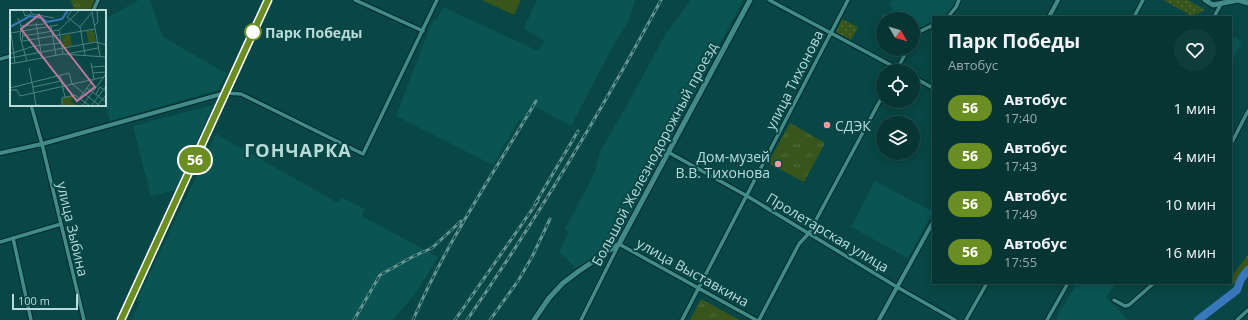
<!DOCTYPE html>
<html lang="ru">
<meta charset="utf-8">
<style>
body{margin:0;font-family:"Open Sans",sans-serif;background:#0f3d3c;color:#f1f3f6;height:100vh;display:flex;flex-direction:column;font-size:15px;white-space:nowrap}
*{box-sizing:border-box;margin:0}
p{font-size:13px;color:#98abac}
.icon{flex:none;width:22px;height:22px;fill:none;stroke:currentColor;stroke-width:2;stroke-linecap:round;stroke-linejoin:round}
.map{position:relative;flex:1;overflow:hidden}
.panel{position:absolute;left:932px;top:16px;width:300px;height:268px;display:flex;flex-direction:column;background:#063534;border-radius:0px;box-shadow:0 2px 10px #0003,0 0 0 1px #27504f}
.panel>*{flex:none}
.badge{padding:0 8px;border-radius:13px;font-size:14px;line-height:26px}
.needle{width:26px;rotate:128deg}
.fabs{position:absolute;left:876px;top:12px;display:grid;gap:8px}
.fabs a{display:grid;place-items:center;width:44px;height:44px;border-radius:50%;background:#063534;box-shadow:0 2px 10px #0003,0 0 0 1px #27504f;font-size:20px}
.scale{position:absolute;left:12px;bottom:10px;width:66px;box-sizing:border-box;padding-left:4px;border:2px solid #b8dbd9;border-top:0;font-size:11px;line-height:14px;white-space:nowrap;color:#b8dbd9;-webkit-text-stroke:3px #084745;paint-order:stroke}
.map>.badge{position:absolute;translate:-50% -50%;box-shadow:0 0 0 2px #fff}
.round{display:grid;place-items:center;flex:none;width:42px;height:42px;border-radius:21px;background:#0f3d3c}
.summary{display:flex;align-items:center;justify-content:space-between;height:68px;padding:0 16px}
h1{font-size:19px;font-weight:700;line-height:30px}
ul{padding:0;list-style:none}
li{display:flex;align-items:center;gap:12px;height:48px;padding:0 16px}
li div{flex:1}
li b{display:block;font-size:15px}
li em{font-style:normal}
li .badge{min-width:44px;font-weight:700;text-align:center}
.map>svg:first-child{display:block}
</style>
<div class="map">
<svg width="1248" height="320" viewBox="0 0 1248 320">
<defs>
<pattern id="grass-dots" width="8" height="8" patternUnits="userSpaceOnUse"><rect width="8" height="8" fill="#38561c"/><path d="M2 2h.1M6 6h.1" fill="none" stroke="#536e3c" stroke-width="1.8" stroke-linecap="round"/></pattern>
<pattern id="forest-crowns" width="20" height="18" patternUnits="userSpaceOnUse"><rect width="20" height="18" fill="#38561c"/><path d="M2 6a3 3 0 1 1 6 0M12 15a3 3 0 1 1 6 0" fill="none" stroke="#536e3c"/></pattern>
<pattern id="park-tufts" width="24" height="20" patternUnits="userSpaceOnUse"><rect width="24" height="20" fill="#38561c"/><path d="M3 7l-1-3M5 7V3M7 7l1-3M15 17l-1-3M17 17v-4M19 17l1-3" fill="none" stroke="#536e3c"/></pattern>
</defs>
<rect width="100%" height="100%" fill="#084745"/>
<path fill="#0a5554" d="M139,0H150L163,37L226,73L218,90L110,121L105,102V19Z
M537,0H635L630,18L611,50L571,126L536,107L525,123L519,120L493,165L396,116L430,27L434,19L437,20L443,7L538,51L544,41L524,28Z
M691,0H743L615,245L577,269L559,252L569,232L565,229L595,172L600,152L627,105L665,35Z
M892,0H956L950,12L947,14L942,17H933V21L913,31V19H883V23L880,21L884,13L889,15L893,8L889,6Z
M1231,35L1242,42L1231,62Z
M213,105L176,190L151,196L133,126Z
M216,134L338,203L342,198L365,209L362,216L438,257L417,291L393,320H133L132,319L140,302L137,300L197,175H200L202,171L201,168Z
M875,181L933,212L908,258L851,227Z
M1077,283H1116L1106,297L1128,320H1056L1059,311H1060Z"/>
<path fill="url(#grass-dots)" d="M1163,0H1188L1205,10L1192,16Z
M842,19L858,27L851,40L836,32Z"/>
<path fill="url(#forest-crowns)" d="M1248,255V267L1237,281L1229,286L1227,284L1231,283V277Z"/>
<path fill="url(#park-tufts)" d="M71,0H95L90,11H74Z
M790,123L825,143L804,182L768,163Z
M701,299L740,320H690Z"/>
<path fill="#38561c" d="M482,0H521L514,15Z"/>
<g fill="none" stroke-linecap="round" stroke-linejoin="round">
<path stroke="#3877bb" stroke-width="8" d="M1198,320L1237,290L1241,279L1248,270"/>
<defs>
<path id="minor" d="M355,0L423,31
M769,0L902,71
M93,11L98,0
M948,17L956,7L959,0
M1134,17L1143,0
M1214,17L1221,4
M913,40L917,33L933,25
M0,59L11,56
M896,71L908,49
M913,77L933,88
M225,93L241,94L363,154L437,0
M31,105L42,144L84,320
M1231,144L1248,111
M668,152L747,196L897,287L955,320
M13,238L31,320
M0,242L61,224
M1114,300L1125,306L1129,305L1154,283
M581,320L619,244L756,320
M682,320L848,0
M759,320L799,244L809,233L883,95
M966,320L987,283
M1047,320L1068,283
M1237,320L1248,310"/>
<path id="tertiary" d="M1049,17L1058,0
M0,153L42,144L225,93
M879,320L933,222"/>
<path id="secondary" d="M1205,0L1213,5L1238,0L1248,3
M121,320L268,0
M534,320L549,298L563,283L579,271L619,244L750,0"/>
</defs>
<use href="#minor" stroke="#012b2a" stroke-width="5.5"/>
<use href="#tertiary" stroke="#012b2a" stroke-width="6"/>
<use href="#secondary" stroke="#012b2a" stroke-width="7"/>
<use href="#minor" stroke="#428b88" stroke-width="3.5"/>
<use href="#tertiary" stroke="#428b88" stroke-width="4"/>
<use href="#secondary" stroke="#428b88" stroke-width="5"/>
<defs>
<path id="rail" d="M535,204L578,131
M354,320L380,275L414,256L432,248L461,221
M413,320C446,243 494,173 536,101
M455,320L538,201
M467,320C538,217 602,110 661,0
M490,320L518,281L532,257L550,219"/>
</defs>
<use href="#rail" stroke="#659593" stroke-width="3"/>
<use href="#rail" stroke="#084745" stroke-width="1.5" stroke-dasharray="4.5" stroke-linecap="butt"/>
</g>
<g fill="none" stroke-linecap="round" stroke-linejoin="round">
<defs>
<path id="line" d="M121,320L268,0"/>
</defs>
<use href="#line" stroke="#fff" stroke-width="9"/>
<use href="#line" stroke="#6b8e23" stroke-width="6"/>
</g>
<circle fill="#fff" stroke="#6b8e23" stroke-width="2" cx="253" cy="32" r="8"/>
<g fill="#f49aa4" stroke="#084745" stroke-width="1.5">
<circle cx="827" cy="125" r="4"/>
<circle cx="778" cy="164" r="4"/>
</g>
<g text-anchor="middle" dominant-baseline="central" stroke-width="4" stroke-linejoin="round" paint-order="stroke">
<g font-size="14" font-weight="bold" fill="#b8dbd9" stroke="#084745" text-anchor="start">
<text x="265" y="32">Парк Победы</text>
</g>
<g font-size="14" fill="#b8dbd9" stroke="#084745">
<text transform="translate(794 80) rotate(-63)">улица Тихонова</text>
<text transform="translate(654 154) rotate(-62)">Большой Железнодорожный проезд</text>
<text transform="translate(73 229) rotate(77)">улица Зыбина</text>
<text transform="translate(828 232) rotate(31)">Пролетарская улица</text>
<text transform="translate(693 272) rotate(29)">улица Выставкина</text>
</g>
<g font-size="14" fill="#b8dbd9" stroke="#084745" text-anchor="start">
<text x="835" y="125">СДЭК</text>
<text x="770" y="156" text-anchor="end">Дом-музей<tspan x="770" dy="16">В.В. Тихонова</tspan></text>
</g>
<g font-size="18" font-weight="bold" letter-spacing="1" fill="#b8dbd9" stroke="#084745">
<text x="298" y="150">ГОНЧАРКА</text>
</g>
</g>
<g transform="translate(10 10)">
<rect width="96" height="96" fill="#084745"/>
<path d="M60,24L62,36L53,37L52,26ZM65,85L61,91L67,96H53L52,88Z" fill="#38561c"/>
<path d="M83,20L86,31L79,33L76,21Z" fill="#38561c"/>
<path fill="none" stroke="#3877bb" stroke-width="2" d="M0,17L20,6L32,8L37,12L52,9L58,0"/>
<path fill="none" stroke="#4e8280" stroke-width="1" d="M13,0L15,6L21,4M20,0L22,4L44,8M62,0L57,7L70,17L75,45M82,2L90,46M8,8L13,21L12,32M26,13L32,48M10,16L34,14M41,16L46,46M84,16L88,12L87,0M70,17L82,2M11,19L10,27L17,51M49,20L53,44M13,26L49,20L70,0M13,31L85,19M0,44L24,36L51,33M57,44L88,38M0,48L86,32L96,35M5,53L1,23L48,15M81,53L84,69M0,54L53,44L96,47M82,57L96,56M19,58L24,83M83,63L96,62M50,65L55,87M23,77L51,71M0,78L59,63L62,74L90,96M77,78L96,92M0,80H7L10,86L94,67L96,63M24,83L26,96M86,84L90,77L96,81M70,87L83,70M26,95L38,96M52,96V88L65,85L80,96M72,96L94,67M81,96L96,76M87,96L96,85"/>
<path fill="#bd7a9a" fill-opacity="0.15" stroke="#bd7a9a" stroke-width="2" d="M29,5L85,77L67,91L11,19Z"/>
<rect width="96" height="96" fill="none" stroke="#b8dbd9" stroke-width="2"/>
</g>
</svg>
<div class="fabs">
<a><svg class="needle" viewBox="-14 -14 28 28"><path d="M0-13l5 13h-10z" fill="#e53935"/><path d="M0 13l5-13h-10z" fill="#98abac"/></svg></a>
<a><svg class="icon" aria-label="locate" viewBox="0 0 24 24"><circle cx="12" cy="12" r="6"/><path d="M12 2v4M12 18v4M2 12h4M18 12h4"/></svg></a>
<a><svg class="icon" aria-label="layers" viewBox="0 0 24 24"><path d="M12 4l9 5-9 5-9-5zM3 14l9 5 9-5"/></svg></a>
</div>
<div class="scale">100 m</div>
<b class="badge" style="left:195px;top:160px;background:#6b8e23;color:#fff">56</b>
<section class="panel">
<div class="summary"><div><h1>Парк Победы</h1><p>Автобус</p></div><a class="round"><svg class="icon" aria-label="heart" viewBox="0 0 24 24"><path d="M12 20l-8-8c-3-5 5-10 8-4 3-6 11-1 8 4z"/></svg></a></div>
<ul>
<li><span class="badge" style="background:#6b8e23;color:#fff">56</span><div><b>Автобус</b><p>17:40</p></div><em>1 мин</em></li>
<li><span class="badge" style="background:#6b8e23;color:#fff">56</span><div><b>Автобус</b><p>17:43</p></div><em>4 мин</em></li>
<li><span class="badge" style="background:#6b8e23;color:#fff">56</span><div><b>Автобус</b><p>17:49</p></div><em>10 мин</em></li>
<li><span class="badge" style="background:#6b8e23;color:#fff">56</span><div><b>Автобус</b><p>17:55</p></div><em>16 мин</em></li>
</ul>
</section>
</div>
